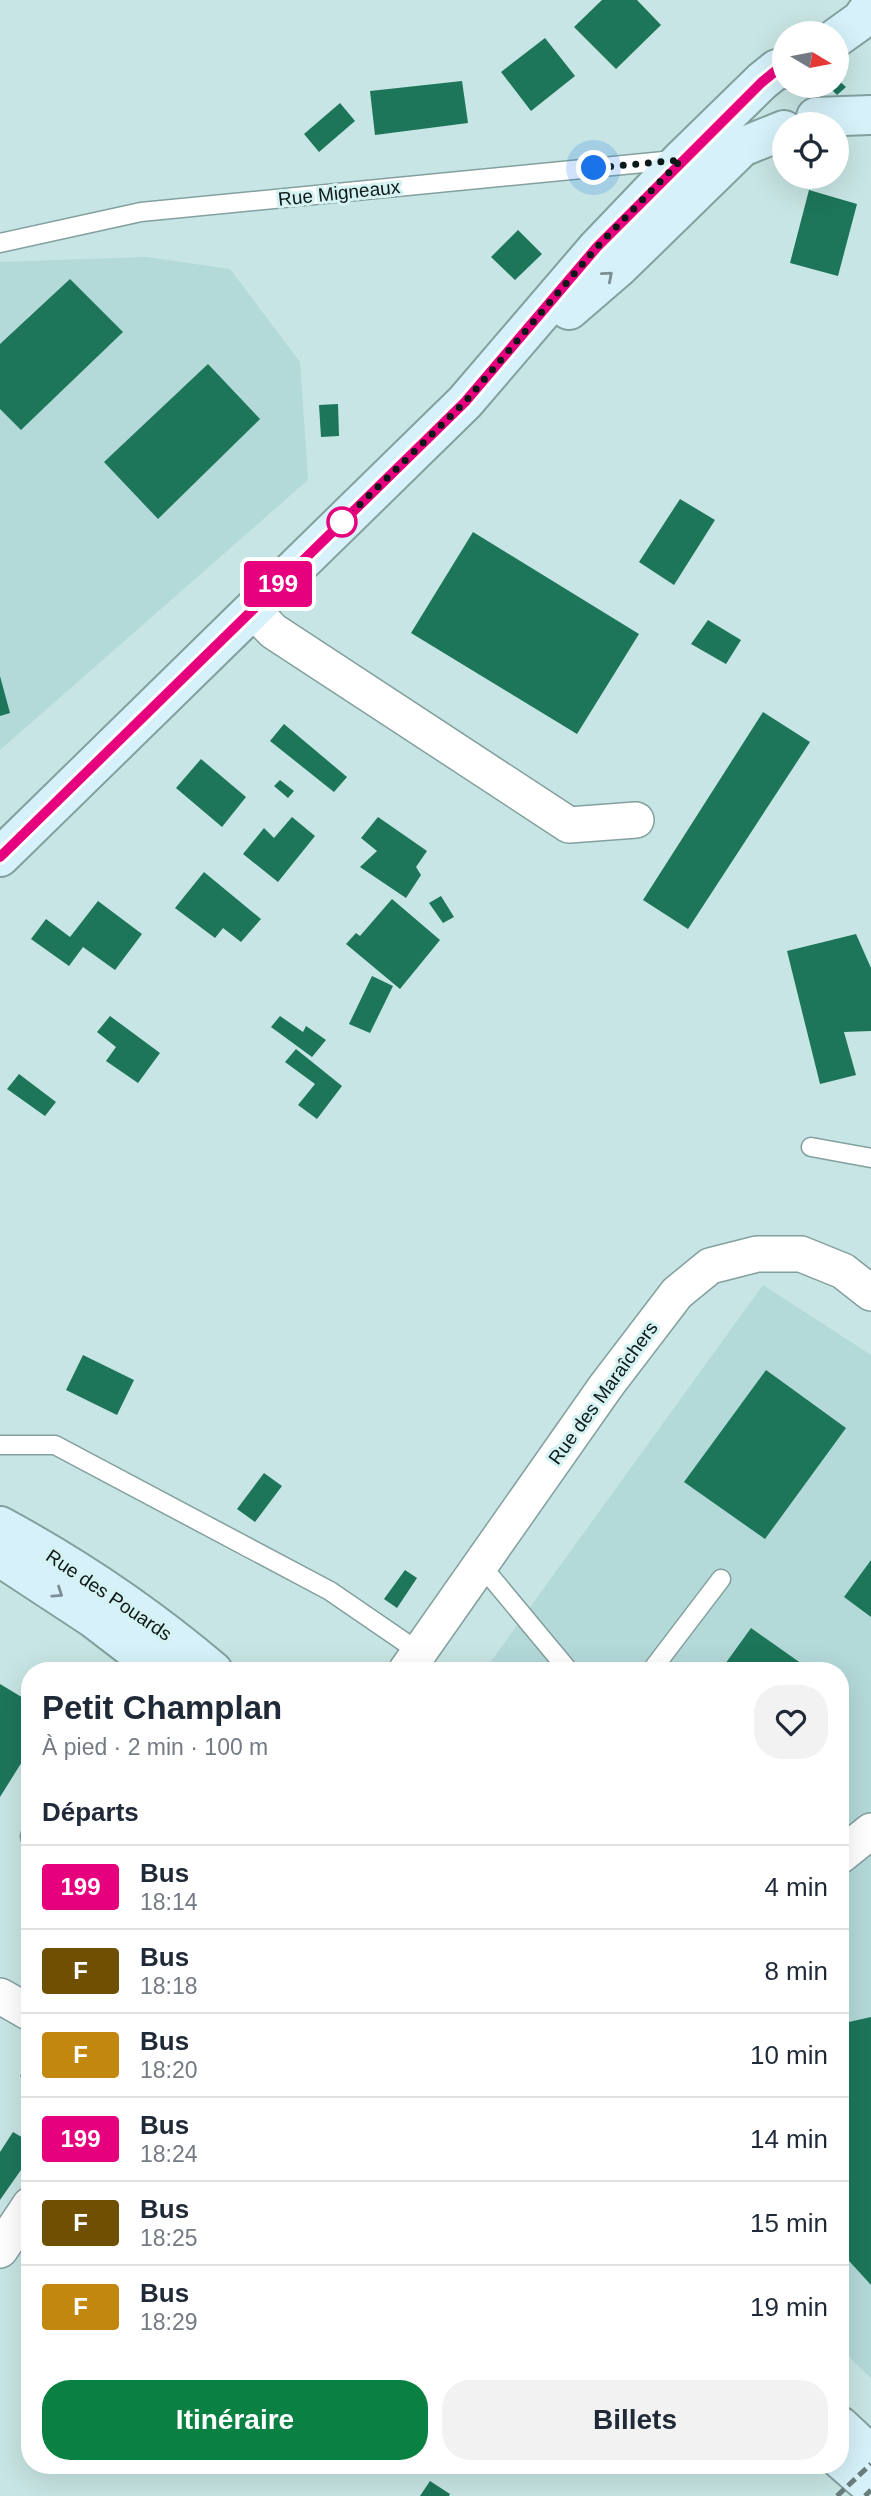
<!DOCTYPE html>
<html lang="fr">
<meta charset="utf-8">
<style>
body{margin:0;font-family:Arial,sans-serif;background:#f2f2f3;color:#1f2937;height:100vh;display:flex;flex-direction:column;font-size:26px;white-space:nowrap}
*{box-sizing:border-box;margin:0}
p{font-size:23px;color:#747a83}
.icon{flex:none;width:38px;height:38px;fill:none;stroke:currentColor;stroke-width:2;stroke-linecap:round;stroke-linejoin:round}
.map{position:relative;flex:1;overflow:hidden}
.details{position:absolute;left:21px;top:1662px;width:828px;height:812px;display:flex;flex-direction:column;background:#fff;border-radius:28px;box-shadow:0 7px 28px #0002}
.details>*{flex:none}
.badge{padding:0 14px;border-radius:5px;font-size:24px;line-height:46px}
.needle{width:46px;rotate:100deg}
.buttons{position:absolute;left:772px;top:21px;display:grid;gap:14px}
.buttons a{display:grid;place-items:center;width:77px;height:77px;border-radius:50%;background:#fff;box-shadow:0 7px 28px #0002;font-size:35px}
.you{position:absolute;width:35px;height:35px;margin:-18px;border:5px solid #fff;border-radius:50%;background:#1a73e8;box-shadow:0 0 0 10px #1a73e833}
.map>.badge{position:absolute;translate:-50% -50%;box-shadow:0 0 0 4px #fff}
h2{padding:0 21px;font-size:26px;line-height:63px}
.round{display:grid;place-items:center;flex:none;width:74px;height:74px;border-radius:28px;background:#f2f2f3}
.summary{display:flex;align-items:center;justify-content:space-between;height:119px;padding:0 21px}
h1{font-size:33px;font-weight:600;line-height:52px}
.button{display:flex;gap:14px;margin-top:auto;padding:14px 21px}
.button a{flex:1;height:80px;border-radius:28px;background:#0b8043;color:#fff;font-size:28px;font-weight:600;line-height:80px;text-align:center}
.button a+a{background:#f2f2f3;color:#1f2937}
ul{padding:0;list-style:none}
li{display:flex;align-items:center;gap:21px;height:84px;padding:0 21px;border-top:2px solid #e0e1e3}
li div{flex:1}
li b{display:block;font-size:26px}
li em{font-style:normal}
li .badge{min-width:77px;font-weight:700;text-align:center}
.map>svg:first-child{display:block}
</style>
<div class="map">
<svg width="871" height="2496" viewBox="0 0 871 2496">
<rect width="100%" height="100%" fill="#c7e5e4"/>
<path fill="#b3d9d8" d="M147,257L230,269L300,362L308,480L0,750V262Z
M763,1285L871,1355V2378L840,2348V1671H484Z"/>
<path fill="#1d765a" d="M602,0H637L661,25L616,69L574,27Z
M545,38L575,76L531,111L501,72Z
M836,78L846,87L837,95L829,87L836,86Z
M462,81L468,123L375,135L370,91Z
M340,103L355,121L319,152L304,134Z
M809,190L857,204L838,276L790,263Z
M518,230L542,254L515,280L491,257Z
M70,279L123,332L21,430L0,409V344Z
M208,364L260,419L158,519L104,462Z
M338,404L339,436L321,437L319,405Z
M680,499L715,520L674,585L639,562Z
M473,532L639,634L577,734L411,633Z
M708,620L741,640L726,664L691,644Z
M0,676L10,713L0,716Z
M763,712L810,742L688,929L643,900Z
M284,724L347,777L334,792L270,741Z
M201,759L246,797L222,827L176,788Z
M280,780L294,791L288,798L274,786Z
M292,817L315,836L278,882L243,854L264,828L274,838Z
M378,817L427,851L416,867L421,875L406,898L360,867L377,851L361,838Z
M204,872L261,919L241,942L223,928L215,938L175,908Z
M441,896L454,917L443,923L429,903Z
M392,899L440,940L400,989L346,944L356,933L360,936Z
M98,901L142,934L115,970L83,947L69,966L31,939L46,919L70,937Z
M856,934L871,968V1031L844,1032L856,1075L820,1084L787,951Z
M372,976L393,986L370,1033L349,1024Z
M110,1016L160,1053L138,1083L106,1061L116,1047L97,1032Z
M280,1016L303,1032L306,1026L326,1040L312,1057L271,1027Z
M296,1049L342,1086L317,1119L298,1105L315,1084L285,1062Z
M19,1074L56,1102L45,1116L7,1089Z
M83,1355L134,1380L117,1415L66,1390Z
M766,1370L846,1428L765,1539L684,1482Z
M264,1473L282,1486L255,1522L237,1509Z
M871,1560V1617L844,1597Z
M405,1570L417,1578L397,1608L384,1599Z
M751,1628L812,1671H720Z
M0,1684L30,1702V1749L0,1797Z
M871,2017V2285L840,2251V2024Z
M30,2063V2082L20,2076Z
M13,2132L30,2142V2157L0,2200V2152Z
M430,2481L450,2494L449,2496H420Z"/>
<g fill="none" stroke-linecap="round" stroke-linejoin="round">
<defs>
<path id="lane" d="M0,243L141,212L674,160
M811,1147L871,1158
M0,1445H55L330,1591L419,1652
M481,1565L569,1671
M651,1671L721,1579
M30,1836V1837"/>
<path id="street" d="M252,609L273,631L569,825L636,820
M406,1671L606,1386L677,1293L710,1266L757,1254H801L843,1271L871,1293
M840,1856L871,1831
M0,1996L30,2013
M0,2250L30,2205"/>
<path id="secondary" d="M836,38L861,20L871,6
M816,117L871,115
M569,310L620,266L742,147L784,130
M0,857L465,402L597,248L681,160L762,81L777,69H784
M0,1526C76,1567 147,1615 213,1671
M0,1557L93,1618L162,1671
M840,2426L871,2455
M840,2459L871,2486"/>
</defs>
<use href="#lane" stroke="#83a09e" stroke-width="21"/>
<use href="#street" stroke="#83a09e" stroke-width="38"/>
<use href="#secondary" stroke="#83a09e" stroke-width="42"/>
<use href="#lane" stroke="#fff" stroke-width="18"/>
<use href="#street" stroke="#fff" stroke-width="35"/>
<use href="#secondary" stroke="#d6f1f9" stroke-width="38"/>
<path stroke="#687d7c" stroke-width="5" stroke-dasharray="10 5" stroke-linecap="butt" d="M837,2496L871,2464
M865,2496L871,2490"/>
</g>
<defs><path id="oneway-chevron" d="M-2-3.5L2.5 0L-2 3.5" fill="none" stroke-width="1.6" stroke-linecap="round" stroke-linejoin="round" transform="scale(1.75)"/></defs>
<g stroke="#7c8f94">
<use href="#oneway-chevron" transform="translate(608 276) rotate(-41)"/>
<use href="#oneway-chevron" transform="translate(58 1593) rotate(34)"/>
</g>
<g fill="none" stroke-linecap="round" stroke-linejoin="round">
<defs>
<path id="line" d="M0,857L465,402L597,247L762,82L778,69H784"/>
</defs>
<use href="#line" stroke="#fff" stroke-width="16"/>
<use href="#line" stroke="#e6007e" stroke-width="10"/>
<path stroke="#0d1818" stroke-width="7" stroke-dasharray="0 12.6" d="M342,522L465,402L597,247L681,160L594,168"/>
</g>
<circle fill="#fff" stroke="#e6007e" stroke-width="3.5" cx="342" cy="522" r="14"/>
<g text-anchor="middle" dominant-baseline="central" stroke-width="6" stroke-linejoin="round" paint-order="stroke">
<g font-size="19" fill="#0d1818" stroke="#d4f2f1">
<text transform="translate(339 193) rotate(-6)">Rue Migneaux</text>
<text transform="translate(603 1393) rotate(-54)">Rue des Maraîchers</text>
<text transform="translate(109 1595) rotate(34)">Rue des Pouards</text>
</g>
</g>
</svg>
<div class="buttons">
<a><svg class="needle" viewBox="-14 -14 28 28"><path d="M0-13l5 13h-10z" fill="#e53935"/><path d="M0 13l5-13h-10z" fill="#747a83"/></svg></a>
<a><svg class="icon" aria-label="locate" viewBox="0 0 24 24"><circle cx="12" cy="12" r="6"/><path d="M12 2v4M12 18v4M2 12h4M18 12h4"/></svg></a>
</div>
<div class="you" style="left:594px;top:168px"></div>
<b class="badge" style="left:278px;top:584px;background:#e6007e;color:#fff">199</b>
<section class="details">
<div class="summary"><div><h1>Petit Champlan</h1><p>À pied · 2 min · 100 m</p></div><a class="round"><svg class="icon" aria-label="heart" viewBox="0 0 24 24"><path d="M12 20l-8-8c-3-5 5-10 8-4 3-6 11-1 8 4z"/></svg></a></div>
<h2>Départs</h2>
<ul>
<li><span class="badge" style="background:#e6007e;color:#fff">199</span><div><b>Bus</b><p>18:14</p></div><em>4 min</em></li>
<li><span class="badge" style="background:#6f4f02;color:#fff">F</span><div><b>Bus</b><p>18:18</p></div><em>8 min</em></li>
<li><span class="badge" style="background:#c2870e;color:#fff">F</span><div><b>Bus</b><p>18:20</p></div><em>10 min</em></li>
<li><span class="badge" style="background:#e6007e;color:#fff">199</span><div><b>Bus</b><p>18:24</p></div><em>14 min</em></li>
<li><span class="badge" style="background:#6f4f02;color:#fff">F</span><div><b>Bus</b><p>18:25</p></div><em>15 min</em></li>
<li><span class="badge" style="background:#c2870e;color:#fff">F</span><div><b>Bus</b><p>18:29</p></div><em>19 min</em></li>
</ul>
<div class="button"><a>Itinéraire</a><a>Billets</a></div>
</section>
</div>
